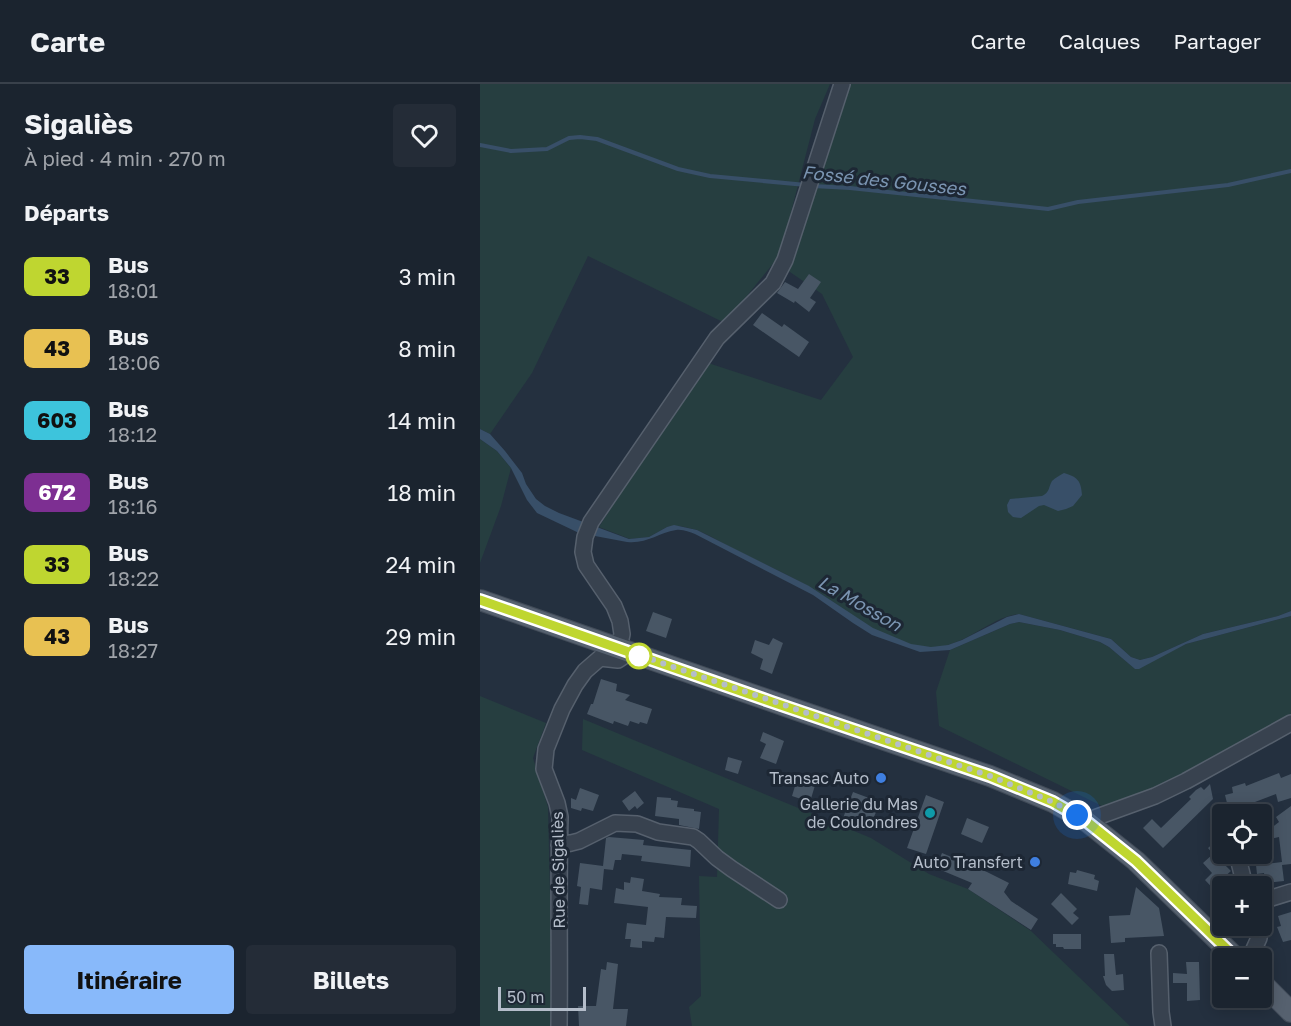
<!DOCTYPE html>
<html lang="fr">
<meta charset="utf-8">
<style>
body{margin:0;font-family:"Golos Text",sans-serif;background:#242c37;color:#f1f3f6;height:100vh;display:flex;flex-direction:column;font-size:22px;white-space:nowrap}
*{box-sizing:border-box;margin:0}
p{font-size:20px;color:#a0a4aa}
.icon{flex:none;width:33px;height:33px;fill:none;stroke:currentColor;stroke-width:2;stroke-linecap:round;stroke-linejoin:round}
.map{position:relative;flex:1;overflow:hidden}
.sheet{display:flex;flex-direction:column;background:#1b242f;width:480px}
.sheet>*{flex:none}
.badge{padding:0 12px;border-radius:9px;font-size:21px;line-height:39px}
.tools{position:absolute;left:732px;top:720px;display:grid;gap:12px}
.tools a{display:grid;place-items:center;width:60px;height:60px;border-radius:6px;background:#1b242f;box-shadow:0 3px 15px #0003,0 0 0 2px #39414b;font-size:30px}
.scale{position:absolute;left:18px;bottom:15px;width:88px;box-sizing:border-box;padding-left:6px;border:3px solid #b4bdca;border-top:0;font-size:16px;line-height:21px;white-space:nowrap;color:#b4bdca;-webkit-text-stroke:4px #1d2734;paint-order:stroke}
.you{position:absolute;width:30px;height:30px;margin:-15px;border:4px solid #fff;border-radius:50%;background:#1a73e8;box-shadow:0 0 0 9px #1a73e833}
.map>.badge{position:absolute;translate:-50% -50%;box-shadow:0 0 0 3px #fff}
h2{padding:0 24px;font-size:22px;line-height:54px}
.round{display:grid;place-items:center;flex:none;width:63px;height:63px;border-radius:6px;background:#242c37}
.head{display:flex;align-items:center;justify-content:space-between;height:102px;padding:0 24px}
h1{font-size:28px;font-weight:700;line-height:45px}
.primary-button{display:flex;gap:12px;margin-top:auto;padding:12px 24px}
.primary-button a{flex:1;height:69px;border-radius:6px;background:#88b9fa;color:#111;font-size:24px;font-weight:700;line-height:69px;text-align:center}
.primary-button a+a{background:#242c37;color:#f1f3f6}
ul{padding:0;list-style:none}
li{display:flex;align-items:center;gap:18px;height:72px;padding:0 24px}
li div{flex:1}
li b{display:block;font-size:22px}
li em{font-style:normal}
li .badge{min-width:66px;font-weight:700;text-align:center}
header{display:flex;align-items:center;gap:36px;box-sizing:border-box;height:84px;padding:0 30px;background:#1b242f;border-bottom:2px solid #39414b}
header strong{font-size:28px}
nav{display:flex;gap:33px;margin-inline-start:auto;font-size:21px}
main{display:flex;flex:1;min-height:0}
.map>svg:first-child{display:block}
</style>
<header>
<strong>Carte</strong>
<nav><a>Carte</a><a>Calques</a><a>Partager</a></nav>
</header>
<main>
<section class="sheet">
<div class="head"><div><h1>Sigaliès</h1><p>À pied · 4 min · 270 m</p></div><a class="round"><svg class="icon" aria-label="heart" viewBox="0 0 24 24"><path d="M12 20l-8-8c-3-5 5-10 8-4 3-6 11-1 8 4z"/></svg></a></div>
<h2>Départs</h2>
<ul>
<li><span class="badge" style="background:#bfd630;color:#111">33</span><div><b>Bus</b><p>18:01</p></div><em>3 min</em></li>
<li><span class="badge" style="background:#e8c152;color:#111">43</span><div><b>Bus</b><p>18:06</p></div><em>8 min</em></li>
<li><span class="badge" style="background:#3dc4dc;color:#111">603</span><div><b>Bus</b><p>18:12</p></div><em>14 min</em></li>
<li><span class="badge" style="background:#7d2f92;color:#fff">672</span><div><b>Bus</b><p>18:16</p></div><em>18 min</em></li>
<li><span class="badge" style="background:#bfd630;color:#111">33</span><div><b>Bus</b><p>18:22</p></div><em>24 min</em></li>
<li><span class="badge" style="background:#e8c152;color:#111">43</span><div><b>Bus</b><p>18:27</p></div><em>29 min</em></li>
</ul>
<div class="primary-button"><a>Itinéraire</a><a>Billets</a></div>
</section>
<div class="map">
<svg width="811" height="942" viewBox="0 0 811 942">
<rect width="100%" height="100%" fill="#24303f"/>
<path fill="#263e40" d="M0,0H350L335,35L300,171L245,239L108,172L52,289L10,350L0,345Z
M368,0H811V527L798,532L723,550L672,573L660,576L651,573L631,555L539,530C509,533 484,565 450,563C402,561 367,524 328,502C308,491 286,481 266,471C249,463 234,453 217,446L200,442L187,443L169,453L150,455L119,443L225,278L341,316L373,273L342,210L307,186Z
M0,355L17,367L31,384L21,422L0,479Z
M811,532V638L674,708L628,725L459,642L456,608L470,566L530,540L539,538L580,546L620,558L629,563L655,585L706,560Z
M0,612L66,639L53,674L68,723L73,942H0Z
M103,635L391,754L449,790L488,805L551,847L650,942H212L209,923L221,912L219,792L237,793L239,725L102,666Z"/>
<path fill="#384f68" d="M0,345L10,350L25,367L42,389L46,400L56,415L65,422L79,429L149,455L169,453L187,443L194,441L217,446L329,502L393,544L431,560L451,563L468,561L482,556L527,533L539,530L631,555L651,573L660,576L672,573L723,550L798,532L811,527V532L706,560L659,585H655L629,563L620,558L580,546L539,538L530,540L470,566L440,568L392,551L373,539L333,511L215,450C209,448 203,445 196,446C178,449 167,460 147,458L99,449L57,429L47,416L31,384L17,367L0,355Z
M584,389C597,393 601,396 602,411L593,422L586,425L578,427L564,421L559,422L541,434L533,433L528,428L527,421L530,415L562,412C570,408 568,404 572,397C575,394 580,391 584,389Z"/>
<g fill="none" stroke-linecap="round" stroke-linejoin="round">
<path stroke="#384f68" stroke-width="4" d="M0,61L31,67L67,65L89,54L100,53L117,55L198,85L230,92L326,101
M333,102L370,104L568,125L598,118L748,101L811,87"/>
</g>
<path fill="#485665" d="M329,190L341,198L330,214L336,218L329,228L315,217L314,219L297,209L305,198L318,205Z
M282,229L302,243L304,240L329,258L319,273L273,241Z
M173,528L192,535L186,554L166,547Z
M293,554L303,559L292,590L280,585L283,575L271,569L275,556L289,561Z
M121,595L137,600L136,607L150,611L145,616L172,625L167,640L160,638L159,640L150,637L148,642L134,637L133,640L107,630L111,620H113Z
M283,648L304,657L296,680L280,674L286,660L280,657Z
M248,673L262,677L258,690L245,686Z
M799,689L801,694L811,690V714L798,718L796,710L775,718L776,723L762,727L760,720L748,723L745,711L753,709L752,703L765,699L766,702Z
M318,692L336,698L330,718L312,712Z
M730,700L733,715L683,764L663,744L672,735L681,744L711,715L709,713L716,706L721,703L724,706Z
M100,704L119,711L113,727L102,724L101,727L91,724V714L96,716Z
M155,707L164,719L157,725L155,722L149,727L142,717Z
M373,708L397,717L395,725L397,726L393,735L391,734L388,743L363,734Z
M446,711L464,718L446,770L427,764Z
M177,713L191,714V716L198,717L197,723L214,725V727L221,728L219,745L199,741V735L175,732Z
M811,722V780L802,781L804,797L785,799L784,789L777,790L776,781L802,778L799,753L782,757V751L799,738L796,733Z
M487,734L509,743L502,759L481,750Z
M129,753L164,756L163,761L211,766L210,783L161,777L162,772L142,770L141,776H135L133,786L124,785L122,806L110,804L108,821L99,820L101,803L97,802L100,779L123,782L126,754Z
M736,757L742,764V778L751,787L742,795V814L725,796L732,789L723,779L733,770L728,764Z
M462,769L507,788L529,799L524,808L531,817L558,835L551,846L488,805L492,799L456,784Z
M597,786L615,791L614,795L619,797L617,807L588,800L590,788L596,789Z
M151,793L164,795L162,807L180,810L179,813L202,814L201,821L217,822L216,834L186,833L184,854L175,853L174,858L162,857V864L150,863L151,855H145L147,839L166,841L168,823L134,819L136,804L144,806V798L150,799Z
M656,803L679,824L684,852L645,854V858L631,859L629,832L650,831Z
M581,809L597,825L593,829L599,834L592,841L571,820Z
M811,828V856L803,858L797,843L801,842L798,832Z
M573,850H601V865H584L583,863H576V860H573Z
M624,870H634L636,891L643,890L644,906L632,907L626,901L623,892H625Z
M127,878L138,880L133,925H148L146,942H99L98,922H116L121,885L126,886Z
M706,878H719L720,916L707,917V899H693V889L707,890Z"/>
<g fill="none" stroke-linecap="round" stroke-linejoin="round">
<defs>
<path id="minor" d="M139,564L142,550L140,537L134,522L106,481L103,468L105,453L111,438L237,254L293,199L305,176L362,0
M606,737L675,712L706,697L811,639
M79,761L91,759L99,757L135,739L157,740L178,748L213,753L219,757L237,774L252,785L299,816
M757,770L765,802
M782,817L811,808
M679,869L681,928L683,942
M770,874L779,854L777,842
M79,942C80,872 78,803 80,733L77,719L64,685L66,665L82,625L95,601L105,587L120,574L138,576L150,568"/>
<path id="major" d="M0,516L314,625L510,692L573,718L606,737L656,777L756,874
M782,899L811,928"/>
</defs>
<use href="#minor" stroke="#56606d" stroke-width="18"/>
<use href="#major" stroke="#414b58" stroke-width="22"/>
<use href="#minor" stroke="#38424f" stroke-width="15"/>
<use href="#major" stroke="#56616f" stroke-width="20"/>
</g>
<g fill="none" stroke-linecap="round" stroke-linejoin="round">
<defs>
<path id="line" d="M0,516L292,618L510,692L573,718L606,737L656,777L756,874"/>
</defs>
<use href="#line" stroke="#fff" stroke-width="14"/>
<use href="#line" stroke="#bfd630" stroke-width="9"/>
<path stroke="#b4bdca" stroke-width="6" stroke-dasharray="0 10.8" d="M159,572L156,570L510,692L573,718L597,731"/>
</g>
<circle fill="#fff" stroke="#bfd630" stroke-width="3" cx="159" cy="572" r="12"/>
<g fill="#3f7fe0" stroke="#1d2734" stroke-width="2">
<circle cx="401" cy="694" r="6"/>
<circle cx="555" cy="778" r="6"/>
</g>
<circle fill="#0f9aa8" stroke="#1d2734" stroke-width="2" cx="450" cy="729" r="6"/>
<g text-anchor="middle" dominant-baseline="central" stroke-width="6" stroke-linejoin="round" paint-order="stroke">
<g font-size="16" fill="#b4bdca" stroke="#1d2734" text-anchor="end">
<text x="389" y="694">Transac Auto</text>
<text x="438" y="720">Gallerie du Mas<tspan x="438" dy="18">de Coulondres</tspan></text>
<text x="543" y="778">Auto Transfert</text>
</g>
<g font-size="16" fill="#b4bdca" stroke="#1d2734">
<text transform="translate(78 786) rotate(-91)">Rue de Sigaliès</text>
</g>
<g font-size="18" font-style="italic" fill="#7b95b2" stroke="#1d2734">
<text transform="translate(404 96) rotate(6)">Fossé des Gousses</text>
<text transform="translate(380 519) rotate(30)">La Mosson</text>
</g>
</g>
</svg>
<div class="tools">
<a><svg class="icon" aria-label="locate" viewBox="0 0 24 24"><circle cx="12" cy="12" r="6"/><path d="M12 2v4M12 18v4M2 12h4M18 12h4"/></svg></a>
<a>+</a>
<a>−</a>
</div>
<div class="scale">50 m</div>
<div class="you" style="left:597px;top:731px"></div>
</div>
</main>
